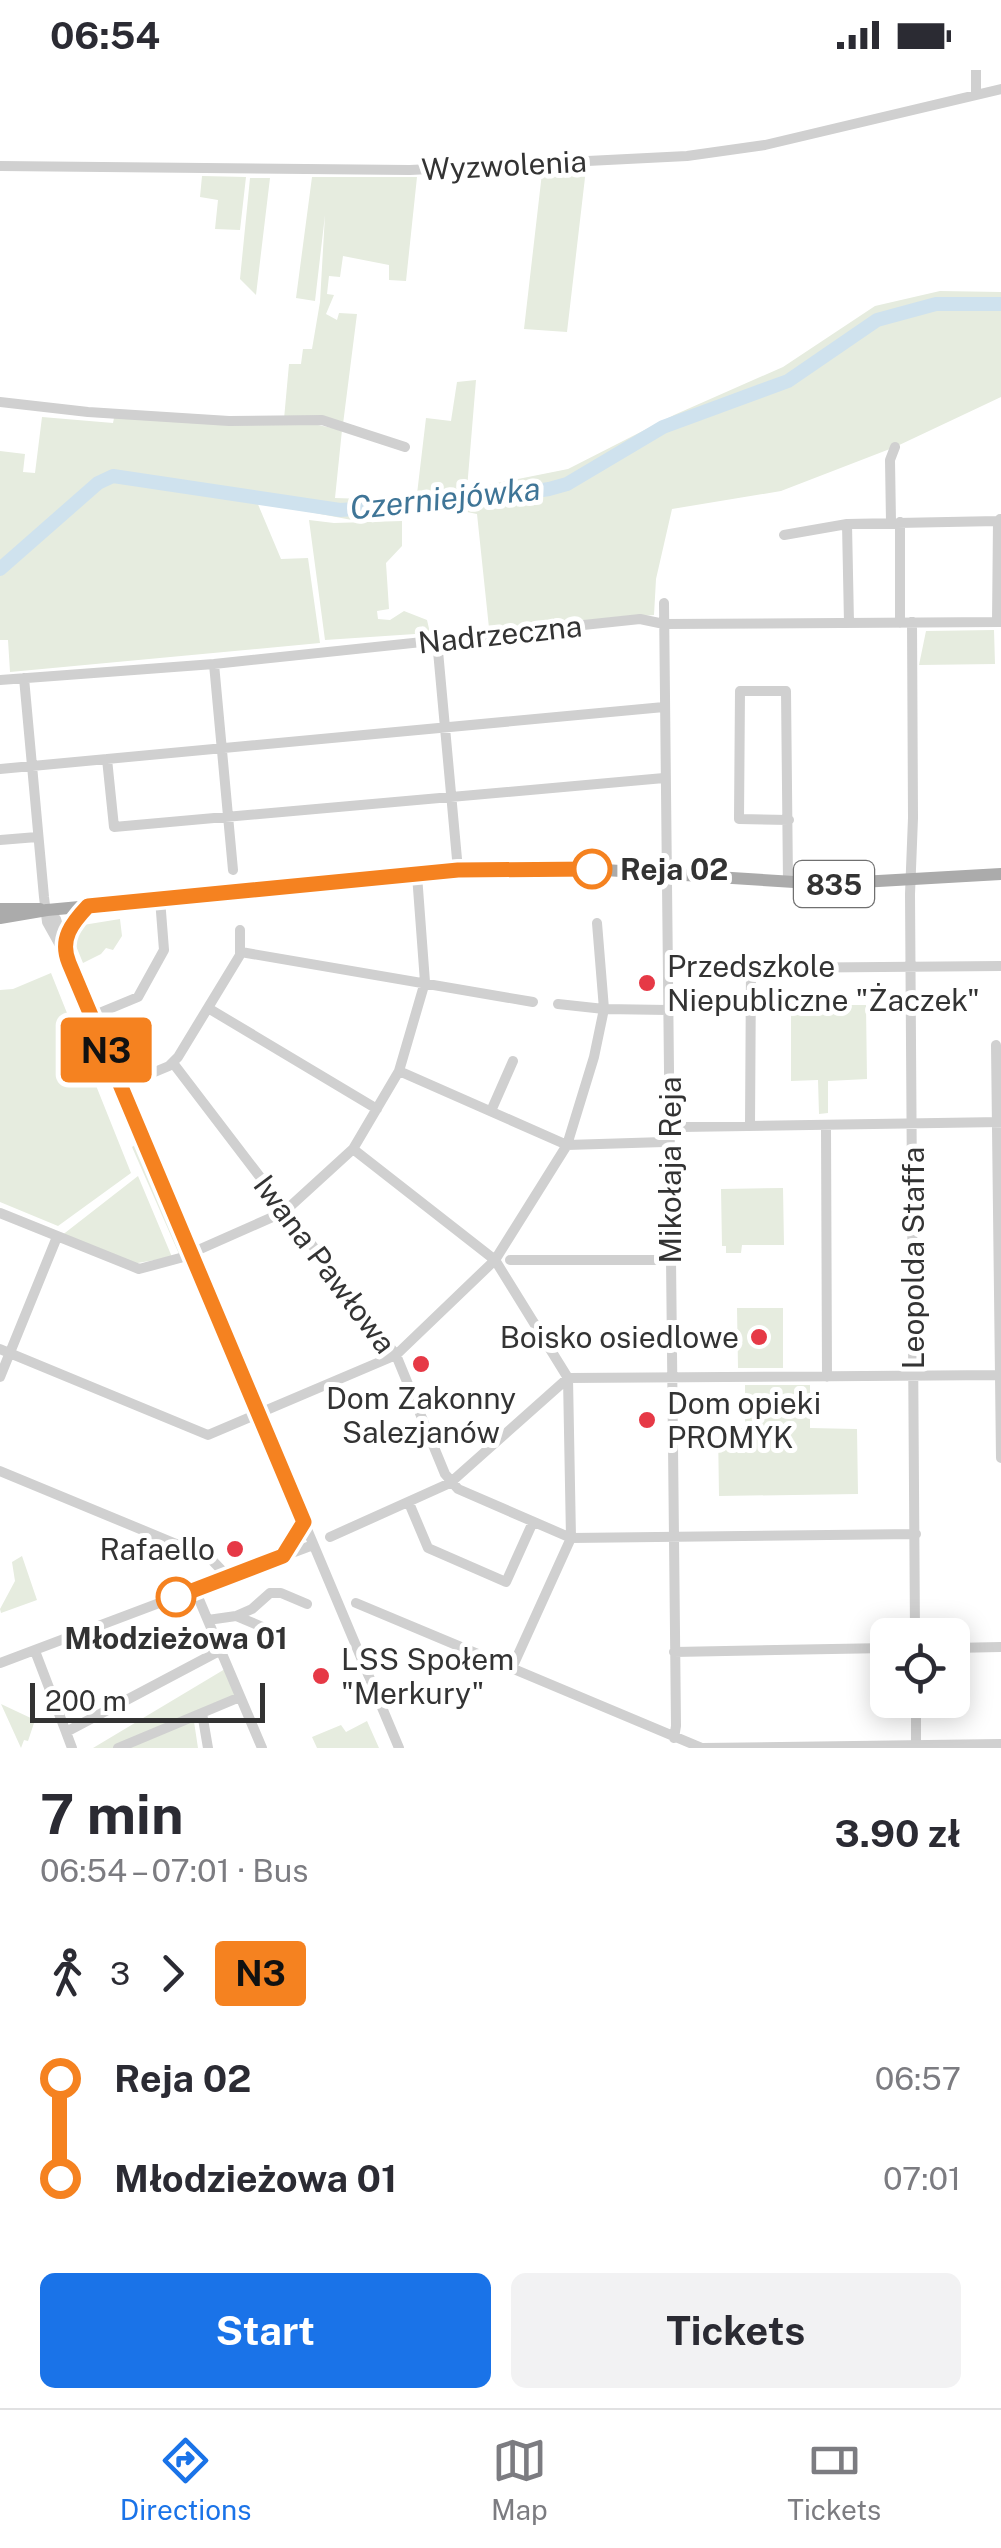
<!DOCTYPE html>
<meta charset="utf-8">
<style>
body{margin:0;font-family:"Public Sans",sans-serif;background:#f2f2f3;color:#2b2b33;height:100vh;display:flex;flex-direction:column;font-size:38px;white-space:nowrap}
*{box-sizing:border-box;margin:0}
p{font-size:32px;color:#7c7c81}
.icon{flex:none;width:55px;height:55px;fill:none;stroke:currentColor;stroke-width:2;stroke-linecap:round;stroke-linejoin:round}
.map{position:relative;height:1678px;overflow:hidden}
.sheet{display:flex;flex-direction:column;background:#fff;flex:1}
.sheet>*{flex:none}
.badge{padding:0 20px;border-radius:8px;font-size:35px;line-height:65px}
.tools{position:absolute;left:870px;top:1548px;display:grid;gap:20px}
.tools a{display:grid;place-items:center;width:100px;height:100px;border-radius:15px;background:#fff;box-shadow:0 5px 25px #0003;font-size:50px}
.scale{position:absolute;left:30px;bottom:25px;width:235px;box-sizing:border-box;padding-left:10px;border:5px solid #333;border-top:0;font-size:28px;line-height:35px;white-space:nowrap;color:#333;-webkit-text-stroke:8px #fff;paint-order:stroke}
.map>.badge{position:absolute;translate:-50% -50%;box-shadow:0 0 0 5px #fff}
.legs{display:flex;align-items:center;gap:15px;height:110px;padding:0 40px;font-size:32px}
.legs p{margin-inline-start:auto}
.head{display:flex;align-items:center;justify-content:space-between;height:170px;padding:0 40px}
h1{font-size:55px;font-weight:700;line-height:75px}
.action{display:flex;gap:20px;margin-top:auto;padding:20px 40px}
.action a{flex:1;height:115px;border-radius:15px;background:#1a73e8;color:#fff;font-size:40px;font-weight:700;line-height:115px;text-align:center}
.action a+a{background:#f2f2f3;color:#2b2b33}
ul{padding:0 40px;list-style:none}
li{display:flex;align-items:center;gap:35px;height:100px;font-size:38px}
li i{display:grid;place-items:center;width:15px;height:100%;margin:0 12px;background:currentColor}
li i::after{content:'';width:25px;height:25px;margin:-12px;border:8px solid;border-radius:50%;background:#fff}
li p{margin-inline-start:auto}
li:first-child i{background:linear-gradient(#0000 50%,currentColor 0)}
li:last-child i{background:linear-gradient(currentColor 50%,#0000 0)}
.status{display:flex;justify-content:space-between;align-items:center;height:70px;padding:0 50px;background:#fff;direction:ltr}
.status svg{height:28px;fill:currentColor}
.dock{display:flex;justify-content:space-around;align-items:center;height:140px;border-top:2px solid #e1e1e2;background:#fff;font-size:28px;color:#7c7c81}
.dock a{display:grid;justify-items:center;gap:5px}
.dock .current{color:#1a73e8}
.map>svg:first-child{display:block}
</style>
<div class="status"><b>06:54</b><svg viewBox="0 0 49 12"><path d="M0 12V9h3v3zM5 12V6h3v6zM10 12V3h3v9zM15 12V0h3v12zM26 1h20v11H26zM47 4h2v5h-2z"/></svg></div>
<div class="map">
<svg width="1001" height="1678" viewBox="0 0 1001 1678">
<rect width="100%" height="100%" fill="#fff"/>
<path fill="#e6ecdf" d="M586,99L567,262L524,259L542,103Z
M202,106L246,107L240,160L215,159L218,130L200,127Z
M312,107H417L406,211L389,210V195L343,186L340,207L329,206L327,224L334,225L326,244L337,250L339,243L357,244L343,354L284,349L289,294H301L303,279H312L320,232L325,145L315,231L296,228Z
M250,108H270L256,225L240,209Z
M940,221L1001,222V327L895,377L781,421L672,439L656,509L654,545L489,558L477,444L457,440L352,450L257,432L281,489L308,488L320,573L10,602L8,570H0V381L25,384L23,402L35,403L42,347L113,353L114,348L313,354L342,360L335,428L366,429L417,424L426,348L451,351L457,312L476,310L467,419L568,399L674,345L783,297L875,236Z
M309,450L334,453L402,451V476L386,493L389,539L377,541L378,549L390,550L404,541L427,550L430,563L325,570Z
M994,560L995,594L919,595L926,561Z
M120,849L122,866L113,880L106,878L101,884L83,893L74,871L83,855Z
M51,903L131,1103L58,1156L0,1132V920L13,919Z
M791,935H866L867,1009L828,1011V1043L819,1044L818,1010L791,1011Z
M138,1073L182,1176L179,1184L132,1077Z
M138,1106L172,1187L132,1194L61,1166Z
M783,1118L784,1175H742L741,1183H726V1176H722L721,1119Z
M737,1238H783V1298H738Z
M745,1315H810V1358L857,1359L858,1424L719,1426L718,1359L745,1358Z
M22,1486L37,1530L1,1543L0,1539L15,1511L12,1492Z
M225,1599L235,1626L193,1645L198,1678H93Z
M1,1634L35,1650L28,1671L24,1670L21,1678Z
M367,1651L379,1678H317L312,1667L341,1655L346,1662Z"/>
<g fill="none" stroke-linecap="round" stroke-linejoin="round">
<path stroke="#cfe2ee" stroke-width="14" d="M0,499L98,413L113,406L340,440L480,430L549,419L567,414L663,357L788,311L877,250L936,234H1001"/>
<path stroke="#d0d0d0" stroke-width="10" d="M976,0V25
M0,96L410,100L687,86L765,75L1001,19
M0,332L88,342L229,351L322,350L405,377
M891,452L890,390L895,377
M900,452V553
M847,454L849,553
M784,465L847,454L998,451
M664,533L676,1656L674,1668
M912,552L913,748L910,824L915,1565
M997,552L998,451L1000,449
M437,570L458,800
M214,594L233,800
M24,608L44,827L47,852L61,877
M0,610L214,594L640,549L664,554L1001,552
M107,689L114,757L664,708
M0,699L664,637
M0,770L37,767
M788,812L786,621H740L739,749L789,750
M47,840L56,849L69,893L399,1678
M241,882L533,932
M558,934L604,939L668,940
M208,938L377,1039
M92,946L138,927L164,880L160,829
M996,975L1001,1388
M173,993L396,1285L445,1404L458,1419L571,1468L916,1464
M399,1001L567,1075L664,1072L671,1063L681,1057L1001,1052
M121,1016L169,996L178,987L240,885V860
M491,1041L513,991
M750,1056L751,898L1001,896
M826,1056L827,1307
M353,1079L495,1190L568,1308L571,1468L512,1598
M0,1143L139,1199L180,1188L284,1142L353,1079L399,1001L425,912L417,805
M510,1190H670
M0,1279L208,1365L396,1285L495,1190L567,1075L594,987L604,939L597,853
M0,1307L57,1167
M0,1401L210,1488L228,1507
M409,1433L428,1478L506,1512L533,1452
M330,1467L450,1413L568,1308L1001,1305
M283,1485L303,1451
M195,1520L262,1678
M356,1533L702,1678L1001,1674
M236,1546L265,1558
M208,1550L236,1546L252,1539L270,1523H281L307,1534
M952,1578L1001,1577
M35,1581L66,1662
M674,1582L888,1578
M0,1593L313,1475
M916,1630V1678
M202,1643L208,1678
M72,1678L66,1662L221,1580
M118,1678L240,1627"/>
<path stroke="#ababab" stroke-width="12" d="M0,839H40
M0,848L47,840L504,798H573L826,814L1001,804
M64,882L70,857L88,836"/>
</g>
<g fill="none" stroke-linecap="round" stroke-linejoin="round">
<defs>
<path id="line-1" d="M176,1527L283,1486L304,1452L69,893C59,869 72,853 88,836L458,800L592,799"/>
</defs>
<use href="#line-1" stroke="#fff" stroke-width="22"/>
<use href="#line-1" stroke="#f58220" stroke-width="15"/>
</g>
<g fill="#fff" stroke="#f58220" stroke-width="5">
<circle cx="592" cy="799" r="18"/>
<circle cx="176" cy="1527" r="18"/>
</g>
<g fill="#e63946" stroke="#fff" stroke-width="4">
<circle cx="647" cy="913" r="10"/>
<circle cx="759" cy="1267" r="10"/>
<circle cx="421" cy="1294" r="10"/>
<circle cx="647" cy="1350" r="10"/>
<circle cx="235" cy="1479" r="10"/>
<circle cx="321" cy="1606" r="10"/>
</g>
<g text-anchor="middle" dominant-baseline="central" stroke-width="10" stroke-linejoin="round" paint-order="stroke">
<rect fill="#fff" stroke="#707070" stroke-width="2.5" x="794" y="791" width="80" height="46" rx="8"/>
<g font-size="28" font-weight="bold" fill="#333">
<text x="834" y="814">835</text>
</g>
<g font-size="30" fill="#333" stroke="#fff">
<text transform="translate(504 95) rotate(-3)">Wyzwolenia</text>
<text transform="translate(500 564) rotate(-6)">Nadrzeczna</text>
<text transform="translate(670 1100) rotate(-90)">Mikołaja Reja</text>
<text transform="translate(913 1188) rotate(-90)">Leopolda Staffa</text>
<text transform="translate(325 1194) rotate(53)">Iwana Pawłowa</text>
</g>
<g font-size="30" font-weight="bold" fill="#333" stroke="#fff" text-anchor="start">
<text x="620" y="799">Reja 02</text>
<text x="176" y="1568" text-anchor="middle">Młodzieżowa 01</text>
</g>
<g font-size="30" fill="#333" stroke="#fff" text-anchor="start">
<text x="667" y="896">Przedszkole<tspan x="667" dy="34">Niepubliczne "Żaczek"</tspan></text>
<text x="739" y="1267" text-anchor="end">Boisko osiedlowe</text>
<text x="421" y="1328" text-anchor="middle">Dom Zakonny<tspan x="421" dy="34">Salezjanów</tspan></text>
<text x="667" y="1333">Dom opieki<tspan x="667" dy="34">PROMYK</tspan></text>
<text x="215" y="1479" text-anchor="end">Rafaello</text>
<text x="341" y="1589">LSS Społem<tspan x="341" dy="34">"Merkury"</tspan></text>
</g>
<g font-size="32" font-style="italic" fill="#3f7597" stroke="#fff">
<text transform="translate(445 428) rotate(-6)">Czerniejówka</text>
</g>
</g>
</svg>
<div class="tools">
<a><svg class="icon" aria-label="locate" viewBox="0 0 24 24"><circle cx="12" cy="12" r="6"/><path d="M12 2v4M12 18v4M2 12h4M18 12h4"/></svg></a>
</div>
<div class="scale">200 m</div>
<b class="badge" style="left:106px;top:980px;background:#f58220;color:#111">N3</b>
</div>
<section class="sheet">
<div class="head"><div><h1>7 min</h1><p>06:54 – 07:01 · Bus</p></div><b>3.90 zł</b></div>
<div class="legs"><svg class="icon" aria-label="walk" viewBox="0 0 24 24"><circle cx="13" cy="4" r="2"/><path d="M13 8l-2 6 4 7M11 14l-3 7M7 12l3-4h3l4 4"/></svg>3<svg class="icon" aria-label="forward" viewBox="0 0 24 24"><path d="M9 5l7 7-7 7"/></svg><b class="badge" style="background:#f58220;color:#111">N3</b></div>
<ul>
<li><i style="color:#f58220"></i><b>Reja 02</b><p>06:57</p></li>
<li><i style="color:#f58220"></i><b>Młodzieżowa 01</b><p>07:01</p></li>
</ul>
<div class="action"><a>Start</a><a>Tickets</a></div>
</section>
<nav class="dock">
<a class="current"><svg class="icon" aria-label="directions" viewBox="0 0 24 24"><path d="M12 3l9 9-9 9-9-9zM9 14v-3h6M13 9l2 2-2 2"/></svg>Directions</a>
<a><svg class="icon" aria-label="map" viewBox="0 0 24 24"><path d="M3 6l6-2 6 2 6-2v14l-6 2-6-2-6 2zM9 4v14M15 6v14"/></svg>Map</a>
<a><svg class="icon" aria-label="tickets" viewBox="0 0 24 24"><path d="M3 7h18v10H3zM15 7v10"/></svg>Tickets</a>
</nav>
